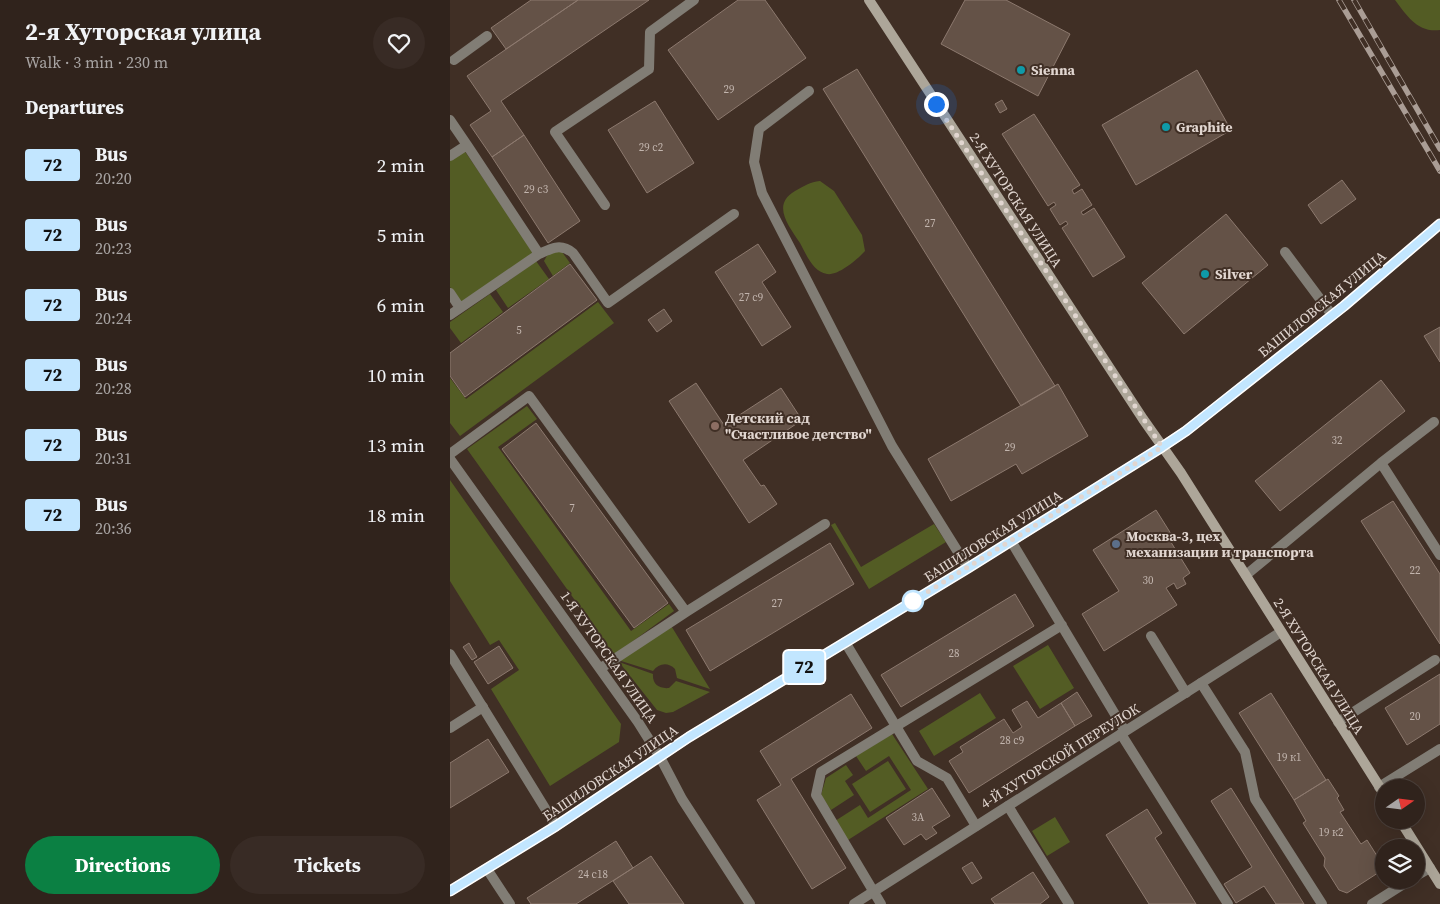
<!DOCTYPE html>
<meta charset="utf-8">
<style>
body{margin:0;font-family:"Source Serif 4",serif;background:#382b25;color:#f1f3f6;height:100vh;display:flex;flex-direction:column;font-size:19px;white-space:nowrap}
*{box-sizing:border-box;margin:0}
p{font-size:16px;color:#a8a4a3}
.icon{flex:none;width:28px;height:28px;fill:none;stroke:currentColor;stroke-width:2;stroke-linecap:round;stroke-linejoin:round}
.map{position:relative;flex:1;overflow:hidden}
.sheet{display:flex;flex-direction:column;background:#30231c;width:450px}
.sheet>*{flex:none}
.badge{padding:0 10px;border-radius:4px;font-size:18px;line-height:32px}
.needle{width:32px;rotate:76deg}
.controls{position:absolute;left:925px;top:779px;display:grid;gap:10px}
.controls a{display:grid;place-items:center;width:50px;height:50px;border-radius:50%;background:#30231c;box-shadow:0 5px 20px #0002,0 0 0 1px #4b403b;font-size:25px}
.you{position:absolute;width:25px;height:25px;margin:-12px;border:4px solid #fff;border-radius:50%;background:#1a73e8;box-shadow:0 0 0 8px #1a73e833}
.map>.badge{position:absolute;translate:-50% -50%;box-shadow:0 0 0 2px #fff}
h2{padding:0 25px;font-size:19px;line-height:45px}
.round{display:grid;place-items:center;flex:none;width:52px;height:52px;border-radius:26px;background:#382b25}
.headline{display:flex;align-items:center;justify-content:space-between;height:85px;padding:0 25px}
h1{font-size:24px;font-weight:700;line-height:38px}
.action{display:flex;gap:10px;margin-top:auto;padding:10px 25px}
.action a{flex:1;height:58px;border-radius:30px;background:#0b8043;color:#fff;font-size:20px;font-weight:700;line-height:58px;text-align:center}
.action a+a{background:#382b25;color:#f1f3f6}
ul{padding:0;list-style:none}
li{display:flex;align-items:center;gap:15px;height:70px;padding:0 25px}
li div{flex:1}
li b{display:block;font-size:19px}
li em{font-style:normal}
li .badge{min-width:55px;font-weight:700;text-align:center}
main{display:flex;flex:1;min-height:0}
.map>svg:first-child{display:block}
</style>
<main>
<section class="sheet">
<div class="headline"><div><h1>2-я Хуторская улица</h1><p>Walk · 3 min · 230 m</p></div><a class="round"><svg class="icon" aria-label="heart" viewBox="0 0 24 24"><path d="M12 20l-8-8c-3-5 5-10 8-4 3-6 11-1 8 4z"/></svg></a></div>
<h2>Departures</h2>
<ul>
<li><span class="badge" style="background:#c2e6ff;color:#111">72</span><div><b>Bus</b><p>20:20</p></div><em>2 min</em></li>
<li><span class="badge" style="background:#c2e6ff;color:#111">72</span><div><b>Bus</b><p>20:23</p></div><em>5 min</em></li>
<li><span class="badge" style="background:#c2e6ff;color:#111">72</span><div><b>Bus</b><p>20:24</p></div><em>6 min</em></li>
<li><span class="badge" style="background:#c2e6ff;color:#111">72</span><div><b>Bus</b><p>20:28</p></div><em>10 min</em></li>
<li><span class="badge" style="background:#c2e6ff;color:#111">72</span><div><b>Bus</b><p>20:31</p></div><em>13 min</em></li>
<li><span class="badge" style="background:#c2e6ff;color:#111">72</span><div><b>Bus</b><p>20:36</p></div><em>18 min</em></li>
</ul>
<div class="action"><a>Directions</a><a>Tickets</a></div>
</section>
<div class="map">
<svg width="990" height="904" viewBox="0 0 990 904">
<rect width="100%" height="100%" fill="#402f25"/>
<path fill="#535c24" d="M945,0H990V30C968,33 957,16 945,0Z
M14,150L84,253L11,303L0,287V160Z
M370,181L384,191L412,235L415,251C408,259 388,276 377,274C363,272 356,254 350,243C339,226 321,205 345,191C354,186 360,182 370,181Z
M99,252H112L120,263L103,276L94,261Z
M86,261L99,279L58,308L46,290Z
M40,294L53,312L11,343L0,328V322Z
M148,302L164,323L10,436L0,423V378L16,399Z
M77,406L87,419L48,447L181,631L219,604L224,611L164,655L17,449Z
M0,480L171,724L169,742L100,786L41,689L69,670L49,640L40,645L0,581Z
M385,523L411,567L484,524L496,542L419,589L381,525Z
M220,624L260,689L227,678L225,669C218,662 209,663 203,671L168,660Z
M598,645L624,688L590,709L563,666Z
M169,662L203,674C202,684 209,689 219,688L226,681L260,692L223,712L216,713L207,710Z
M530,693L546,718L484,756L469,731Z
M442,734L478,789L398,840L385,821L410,805L418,818L461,790L439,756L416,771L406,756Z
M438,761L456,789L420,812L402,784Z
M396,765L403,775L395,781L404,795L381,810L371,795L376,778Z
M605,817L620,842L597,856L582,831Z"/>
<path fill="#645247" stroke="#8c796e" d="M81,0H128L56,49L41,28Z
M128,0H199L51,101L74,135L42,157L20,125L41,111L17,76Z
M288,0H315L356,58L268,120L218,50Z
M515,0H556L620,34L588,96L491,44Z
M407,69L605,386L571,406L373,89Z
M747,70L781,130L686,185L652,125Z
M552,100L557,109L550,113L545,104Z
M205,101L244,163L197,193L158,130Z
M584,114L630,185L622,190L624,194L632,189L642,205L631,212L633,215L644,208L675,257L643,277L612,228L618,224L616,221L610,225L600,209L606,205L604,202L598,206L552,134Z
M74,135L130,221L98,243L42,157Z
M892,180L906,199L871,224L858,205Z
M776,214L818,265L734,334L692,283Z
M308,244L326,272L312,282L341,327L312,346L265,272Z
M120,264L147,300L15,397L0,376V353Z
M214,309L222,321L207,332L198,320Z
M990,327V362L974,336Z
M931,380L955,411L830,511L805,481Z
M246,383L274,425L331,388L352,420L293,460L311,486L314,485L327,504L299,523L219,401Z
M608,384L638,436L572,474L566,464L501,501L478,459Z
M86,423L218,603L184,628L52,449Z
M943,501L990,574V644L911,521Z
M706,510L723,537L719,539L740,573L733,578L736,584L727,589L724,583L716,588L727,605L654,651L632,614L669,591L643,550Z
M380,543L404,584L260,671L236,630Z
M565,594L584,626L451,707L431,675Z
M19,643L27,657L22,660L13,647Z
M49,646L63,668L38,684L24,662Z
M990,674V724L957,745L935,708Z
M627,692L642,716L625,726L611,703Z
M821,693L876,780L844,800L789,713Z
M401,694L422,728L341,779L396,868L362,889L307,800L331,785L310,751Z
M577,701L588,718L611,703L625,726L519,793L499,761L513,752L510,747L554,719L563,733L572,727L562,710Z
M38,739L59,772L0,808V763Z
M878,779L889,796L887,798L894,810L890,812L911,844L917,840L934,867V869L897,893L889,890L874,866L875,858L853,823L856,821L844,800Z
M482,788L500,816L482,827L487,833L476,840L471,834L454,845L436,818Z
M781,788L854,904H826L814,886L786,903L774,884L802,867L761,801Z
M697,809L712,833L705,838L746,904H699L656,835Z
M166,841L183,868L126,904H81L77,898Z
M201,856L234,904H179L163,881Z
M522,862L532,878L522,884L512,868Z
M583,872L599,897L590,904H545L541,899Z"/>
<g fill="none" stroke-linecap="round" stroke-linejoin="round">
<path stroke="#817d75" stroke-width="10" d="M4,60L37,36
M359,91L309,129L304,162L312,193L442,446L518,568
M0,120L17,145
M0,156L17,145L89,254L0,315
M155,205L105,132L199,69L200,32L244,0
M835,252L882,315
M89,254C102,248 111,243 123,253L158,303L284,214
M0,293L10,308
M0,454L79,396L236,612L375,524
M931,463L990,555
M561,541L675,731
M796,575L931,463L984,422
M701,636L736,693
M395,642L467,761L497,778L526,826
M151,668L236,612
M751,683L795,752L805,799L872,904
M888,722L985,660
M0,728L33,707
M671,734L778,904
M929,787L990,749
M558,806L619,904
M37,869L60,904
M431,904L366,795L371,772L612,625"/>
<path stroke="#817d75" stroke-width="10" d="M0,459L188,722L210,757L232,799L300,904
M0,654L106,826
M966,876L980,868
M404,904L831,632
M922,904L960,880"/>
<path stroke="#ada699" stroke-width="10" d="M419,0L693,419L731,473L934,794
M950,820L990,884
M0,891L106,826L239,737L518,568L712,447L736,431L894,306L990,224"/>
<defs>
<path id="rail" d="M889,0L990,171
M904,0L990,149"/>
</defs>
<use href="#rail" stroke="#aa9d95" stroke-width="5.5"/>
<use href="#rail" stroke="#402f25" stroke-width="4" stroke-dasharray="11" stroke-linecap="butt"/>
</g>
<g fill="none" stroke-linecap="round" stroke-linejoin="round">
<defs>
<path id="line" d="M0,891L106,826L239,737L518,568L712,447L736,431L894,306L990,224"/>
</defs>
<use href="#line" stroke="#fff" stroke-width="11"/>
<use href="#line" stroke="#c2e6ff" stroke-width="8"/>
<path stroke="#e1d6d0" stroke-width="5" stroke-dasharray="0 9" d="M463,601L712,447L486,104"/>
</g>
<g fill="#0f9aa8" stroke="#402f25" stroke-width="2">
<circle cx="571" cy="70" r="5"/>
<circle cx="716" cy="127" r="5"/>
<circle cx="755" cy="274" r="5"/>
</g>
<circle fill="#8d6e63" stroke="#402f25" stroke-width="2" cx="265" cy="426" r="5"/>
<circle fill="#5c6f8a" stroke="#402f25" stroke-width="2" cx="666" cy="544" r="5"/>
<circle fill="#fff" stroke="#c2e6ff" stroke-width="2.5" cx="463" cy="601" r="10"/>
<g text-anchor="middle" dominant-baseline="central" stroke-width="4" stroke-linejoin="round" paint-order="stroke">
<g font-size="11" fill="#c2b5ae">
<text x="279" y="89">29</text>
<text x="201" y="147">29 с2</text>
<text x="86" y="189">29 с3</text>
<text x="480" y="223">27</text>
<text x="301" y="297">27 с9</text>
<text x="69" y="330">5</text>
<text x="887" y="440">32</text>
<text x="560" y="447">29</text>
<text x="122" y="508">7</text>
<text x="965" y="570">22</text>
<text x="698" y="580">30</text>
<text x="327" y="603">27</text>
<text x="504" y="653">28</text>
<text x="965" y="716">20</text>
<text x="562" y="740">28 с9</text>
<text x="839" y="757">19 к1</text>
<text x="468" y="817">3А</text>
<text x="881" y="832">19 к2</text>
<text x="143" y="874">24 с18</text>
</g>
<g font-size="14" font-weight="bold" fill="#e1d6d0" stroke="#402f25" text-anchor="start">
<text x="581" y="70">Sienna</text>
<text x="726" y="127">Graphite</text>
<text x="765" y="274">Silver</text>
<text x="275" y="418">Детский сад<tspan x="275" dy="16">"Счастливое детство"</tspan></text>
<text x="676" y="536">Москва-3, цех<tspan x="676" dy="16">механизации и транспорта</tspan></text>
</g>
<g font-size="14" fill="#e1d6d0" stroke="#402f25">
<text transform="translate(566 200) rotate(57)">2-Я ХУТОРСКАЯ УЛИЦА</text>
<text transform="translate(872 304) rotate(-39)">БАШИЛОВСКАЯ УЛИЦА</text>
<text transform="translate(543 536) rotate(-32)">БАШИЛОВСКАЯ УЛИЦА</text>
<text transform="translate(159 657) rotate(55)">1-Я ХУТОРСКАЯ УЛИЦА</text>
<text transform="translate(869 666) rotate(58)">2-Я ХУТОРСКАЯ УЛИЦА</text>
<text transform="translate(610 756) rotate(-32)">4-Й ХУТОРСКОЙ ПЕРЕУЛОК</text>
<text transform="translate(160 773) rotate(-34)">БАШИЛОВСКАЯ УЛИЦА</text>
</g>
</g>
</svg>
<div class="controls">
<a><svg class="needle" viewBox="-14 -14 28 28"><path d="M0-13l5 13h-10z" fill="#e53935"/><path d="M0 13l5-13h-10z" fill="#a8a4a3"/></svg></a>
<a><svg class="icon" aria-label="layers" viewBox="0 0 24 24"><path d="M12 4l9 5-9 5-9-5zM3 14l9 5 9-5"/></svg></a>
</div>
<div class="you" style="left:486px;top:104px"></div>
<b class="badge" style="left:354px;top:667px;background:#c2e6ff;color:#111">72</b>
</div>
</main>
